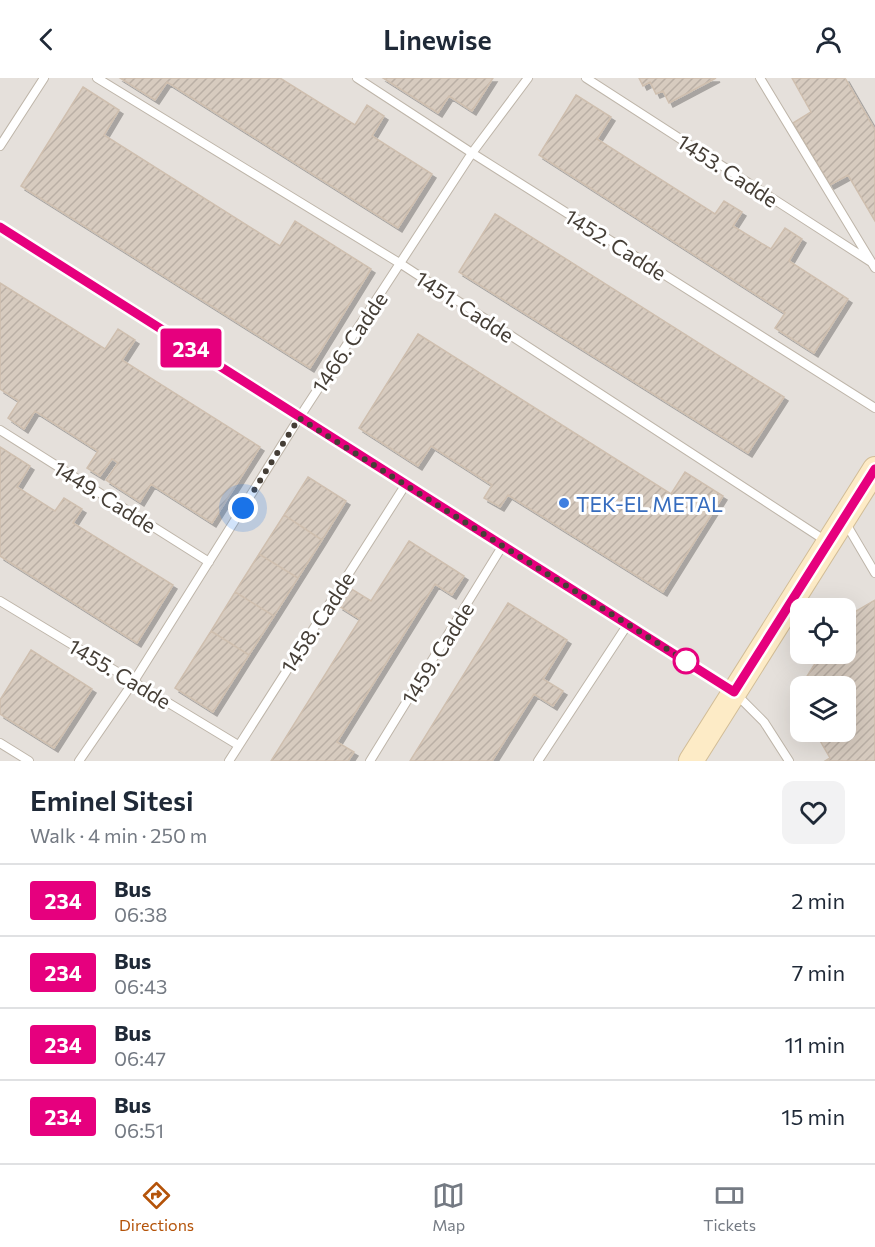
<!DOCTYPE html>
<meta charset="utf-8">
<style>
body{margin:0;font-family:Commissioner,sans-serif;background:#f2f2f3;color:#1f2937;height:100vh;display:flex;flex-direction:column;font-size:22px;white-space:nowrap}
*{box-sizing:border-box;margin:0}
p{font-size:20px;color:#747a83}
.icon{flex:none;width:33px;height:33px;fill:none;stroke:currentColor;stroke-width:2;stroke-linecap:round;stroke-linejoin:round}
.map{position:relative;height:683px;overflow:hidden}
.side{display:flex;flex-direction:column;background:#fff;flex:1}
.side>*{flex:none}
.badge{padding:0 12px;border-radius:4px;font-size:21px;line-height:39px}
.tools{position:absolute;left:790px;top:520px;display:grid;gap:12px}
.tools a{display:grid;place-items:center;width:66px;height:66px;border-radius:12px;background:#fff;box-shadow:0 6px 24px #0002;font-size:30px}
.you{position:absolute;width:30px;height:30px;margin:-15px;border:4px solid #fff;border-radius:50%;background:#1a73e8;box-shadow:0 0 0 9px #1a73e833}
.map>.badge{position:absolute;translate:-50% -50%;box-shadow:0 0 0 3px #fff}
.round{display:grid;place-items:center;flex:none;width:63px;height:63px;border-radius:12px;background:#f2f2f3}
.summary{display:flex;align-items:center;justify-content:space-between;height:102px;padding:0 30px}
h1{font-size:28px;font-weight:600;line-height:45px}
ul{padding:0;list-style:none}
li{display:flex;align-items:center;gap:18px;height:72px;padding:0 30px;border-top:2px solid #e0e1e3}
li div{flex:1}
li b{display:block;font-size:22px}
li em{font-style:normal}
li .badge{min-width:66px;font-weight:700;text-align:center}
header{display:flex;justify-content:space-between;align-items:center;height:78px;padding:0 30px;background:#fff;font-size:27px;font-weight:600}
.tabs{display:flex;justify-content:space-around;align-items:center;height:84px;border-top:2px solid #e0e1e3;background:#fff;font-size:16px;color:#747a83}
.tabs a{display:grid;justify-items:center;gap:3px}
.tabs .current{color:#b45309}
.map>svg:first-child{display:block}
</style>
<header><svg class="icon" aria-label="back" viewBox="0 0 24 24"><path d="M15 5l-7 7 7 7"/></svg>Linewise<svg class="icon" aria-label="person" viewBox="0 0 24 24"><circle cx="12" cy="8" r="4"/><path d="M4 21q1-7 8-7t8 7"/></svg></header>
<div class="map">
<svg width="875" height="683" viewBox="0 0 875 683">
<defs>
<pattern id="building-hatch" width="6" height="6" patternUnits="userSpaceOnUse" patternTransform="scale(1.5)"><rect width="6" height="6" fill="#d7cbbf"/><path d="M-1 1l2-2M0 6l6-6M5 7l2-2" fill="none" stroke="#baafa5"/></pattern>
<filter id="shadow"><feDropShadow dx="4" dy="4" stdDeviation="0" flood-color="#0004"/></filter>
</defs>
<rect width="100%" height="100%" fill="#f3eee6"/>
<path fill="#e5e0db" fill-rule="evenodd" d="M0,0H875V683H0ZM801,531H846V576H801ZM801,609H846V654H801Z"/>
<path fill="url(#building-hatch)" stroke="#cfbfaf" stroke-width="1.5" filter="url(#shadow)" d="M120,0H280L355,47L367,27L384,38L372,58L432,96L398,150L167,4L155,22Z
M383,0H493L472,33L449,18L438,35Z
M639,0H716L669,25L663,13L656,16L650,4L643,8Z
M792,0H845L875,52V143L848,97L830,107L793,45L811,34Z
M83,9L119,32L104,57L280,168L295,143L371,191L310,290L21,108Z
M576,17L611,39L597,61L715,136L724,123L742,134L733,148L771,171L785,150L802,161L789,183L848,221L814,275L775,250L785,235L539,77Z
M495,136L784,319L748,375L459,194Z
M0,205L105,271L118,251L135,262L122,282L260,369L212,445L151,406L140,424L106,402L118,385L112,381L100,398L87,390L98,373L35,333L24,351L8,340L19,323L0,311Z
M418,256L671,416L685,394L723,418L663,514L508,417L500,429L484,420L492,407L431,368L418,388L359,350Z
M0,369L30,388L17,409L55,433L64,420L82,431L73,445L173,507L137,565L0,478Z
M308,399L346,423L322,462L284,437Z
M284,437L322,462L298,500L259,476Z
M409,463L464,498L452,517L435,506L337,664L354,674L348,683H271L360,541L339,528L350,510L371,523Z
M259,476L298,500L274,538L235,514Z
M235,514L274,538L249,577L211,553Z
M875,522V683H825L830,680L815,654H846V609H801V630L794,619L821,576H846V539Z
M508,525L567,562L543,601L563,613L553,628L534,616L492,683H410Z
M211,553L249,577L213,634L175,610Z
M31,572L92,611L54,670L0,636V622Z"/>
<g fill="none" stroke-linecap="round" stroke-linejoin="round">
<defs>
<path id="lane" d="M97,0L401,186L826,463
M357,0L472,75L875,330
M586,0L871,184
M760,0L875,190
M0,68L44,0
M0,149L734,614L764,644L789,683
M0,352L209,484
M845,444L875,495
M0,523L238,667
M0,665L29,683
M79,683L134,603L299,340L472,75L528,0
M229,683L406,406
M370,683L503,467
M538,683L628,546"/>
<path id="secondary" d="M691,683L875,391"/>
</defs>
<use href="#lane" stroke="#beb5a9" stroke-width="10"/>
<use href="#secondary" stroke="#d2bd97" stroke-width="26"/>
<use href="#lane" stroke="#fff" stroke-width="8"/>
<use href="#secondary" stroke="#fdebc6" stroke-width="24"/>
</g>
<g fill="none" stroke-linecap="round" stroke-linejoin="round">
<defs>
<path id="line" d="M0,149L734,614L875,391"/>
</defs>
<use href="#line" stroke="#fff" stroke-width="14"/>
<use href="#line" stroke="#e6007e" stroke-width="9"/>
<path stroke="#453e36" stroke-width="6" stroke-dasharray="0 10.8" d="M243,430L299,340L686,583"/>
</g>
<circle fill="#3f7fe0" stroke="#fff" stroke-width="2" cx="564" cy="425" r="6"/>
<circle fill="#fff" stroke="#e6007e" stroke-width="3" cx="686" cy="583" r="12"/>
<g text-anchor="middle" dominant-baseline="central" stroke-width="6" stroke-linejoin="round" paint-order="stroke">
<g font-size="21" fill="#453e36" stroke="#fff">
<text transform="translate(728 92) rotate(33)">1453. Cadde</text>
<text transform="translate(616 166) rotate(32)">1452. Cadde</text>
<text transform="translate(465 228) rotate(33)">1451. Cadde</text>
<text transform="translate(349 264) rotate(-56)">1466. Cadde</text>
<text transform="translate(105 418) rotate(32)">1449. Cadde</text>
<text transform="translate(317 544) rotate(-57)">1458. Cadde</text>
<text transform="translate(437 575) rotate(-58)">1459. Cadde</text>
<text transform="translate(120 595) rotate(31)">1455. Cadde</text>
</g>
<g font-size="21" fill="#366cbe" stroke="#fff" text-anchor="start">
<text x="576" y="425">TEK-EL METAL</text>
</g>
</g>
</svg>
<div class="tools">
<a><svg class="icon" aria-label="locate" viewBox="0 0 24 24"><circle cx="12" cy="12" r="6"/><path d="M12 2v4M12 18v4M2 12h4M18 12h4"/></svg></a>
<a><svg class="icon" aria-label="layers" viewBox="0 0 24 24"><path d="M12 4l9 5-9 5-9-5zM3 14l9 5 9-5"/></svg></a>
</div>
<div class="you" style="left:243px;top:430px"></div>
<b class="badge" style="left:191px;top:270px;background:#e6007e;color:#fff">234</b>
</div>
<section class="side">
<div class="summary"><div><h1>Eminel Sitesi</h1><p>Walk · 4 min · 250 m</p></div><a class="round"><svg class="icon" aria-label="heart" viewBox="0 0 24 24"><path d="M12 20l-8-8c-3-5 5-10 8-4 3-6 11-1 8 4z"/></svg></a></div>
<ul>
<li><span class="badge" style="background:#e6007e;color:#fff">234</span><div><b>Bus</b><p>06:38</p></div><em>2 min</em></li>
<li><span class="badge" style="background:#e6007e;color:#fff">234</span><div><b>Bus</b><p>06:43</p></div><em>7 min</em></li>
<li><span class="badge" style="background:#e6007e;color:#fff">234</span><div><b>Bus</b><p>06:47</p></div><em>11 min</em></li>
<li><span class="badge" style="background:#e6007e;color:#fff">234</span><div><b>Bus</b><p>06:51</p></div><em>15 min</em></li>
</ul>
</section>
<nav class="tabs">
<a class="current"><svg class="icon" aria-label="directions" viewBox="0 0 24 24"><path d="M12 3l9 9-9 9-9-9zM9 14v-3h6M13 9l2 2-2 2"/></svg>Directions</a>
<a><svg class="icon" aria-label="map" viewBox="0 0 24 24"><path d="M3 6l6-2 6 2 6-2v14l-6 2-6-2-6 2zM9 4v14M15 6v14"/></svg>Map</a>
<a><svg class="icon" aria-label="tickets" viewBox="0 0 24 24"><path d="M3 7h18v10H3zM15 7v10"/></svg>Tickets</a>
</nav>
